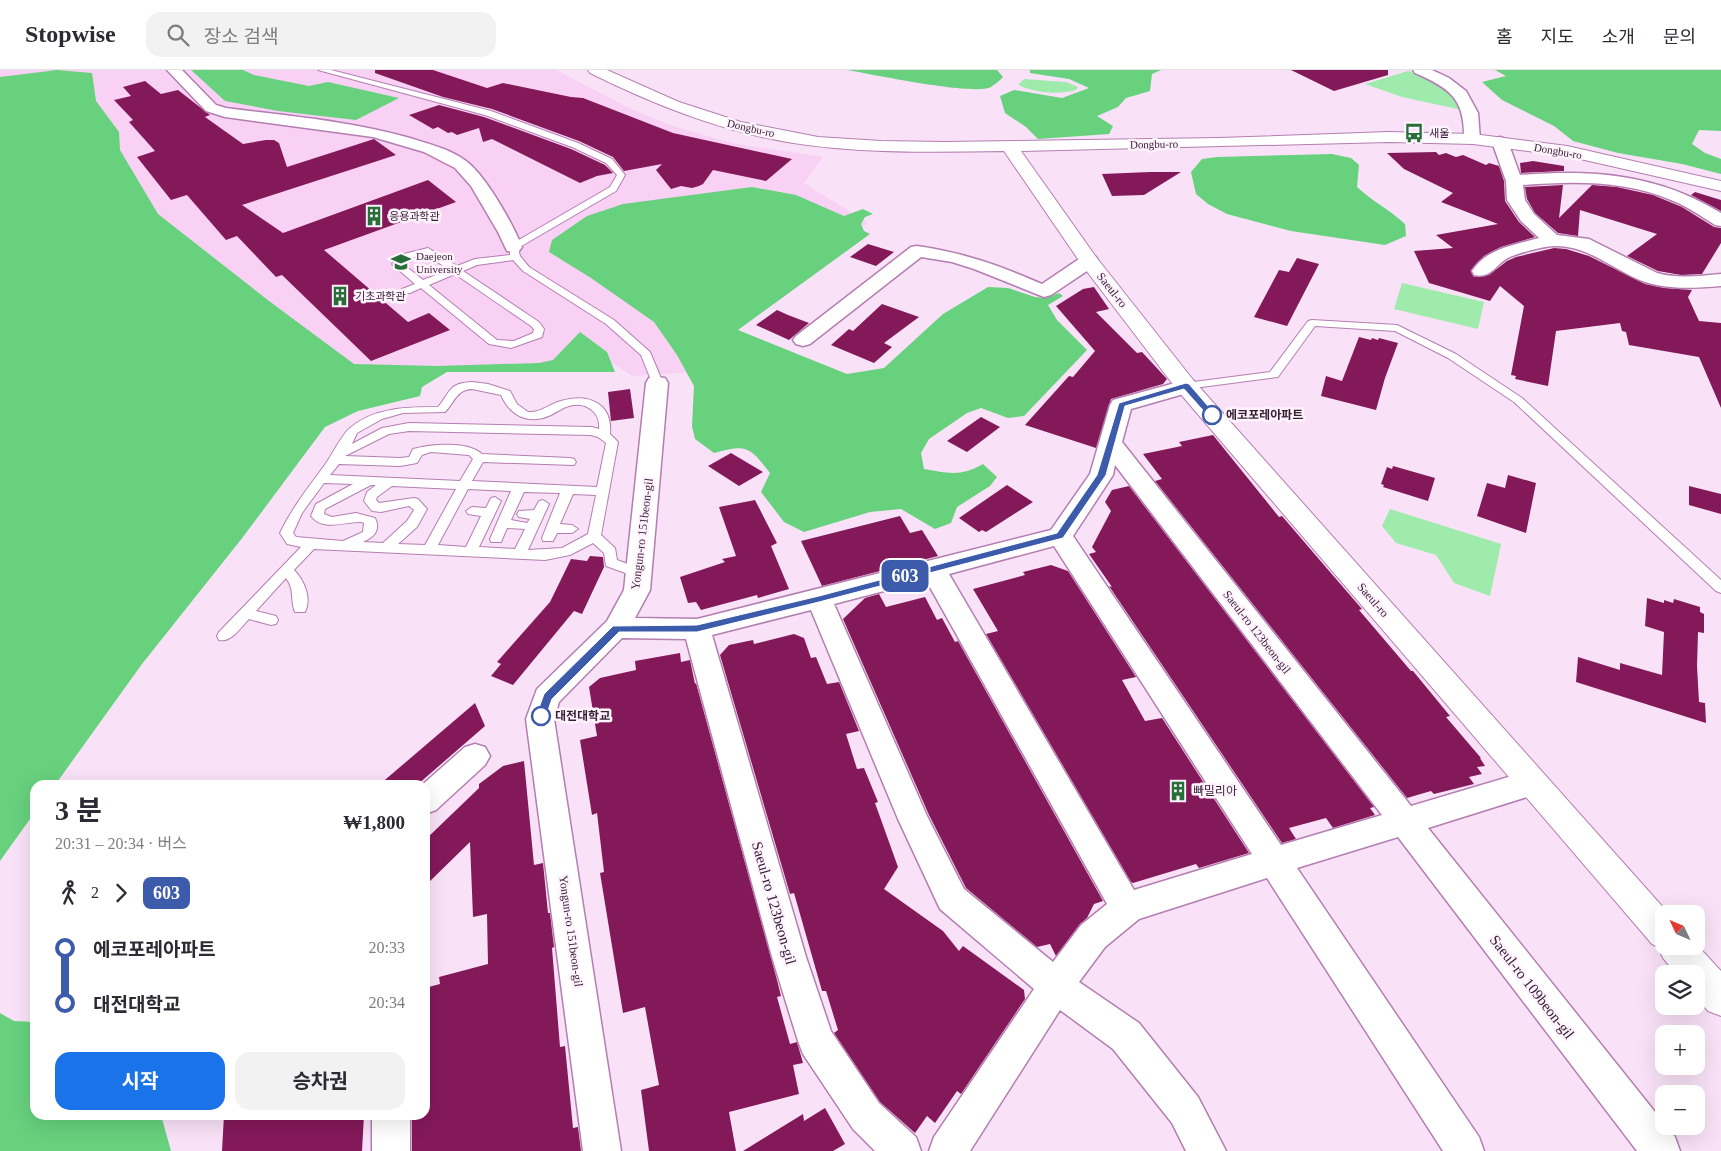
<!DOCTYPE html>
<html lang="ko">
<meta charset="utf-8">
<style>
body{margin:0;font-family:"Times New Roman","Noto Sans KR",serif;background:#f2f2f3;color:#2b2b33;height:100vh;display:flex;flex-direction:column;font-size:19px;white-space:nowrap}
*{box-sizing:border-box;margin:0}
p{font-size:16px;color:#7c7c81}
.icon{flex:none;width:28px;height:28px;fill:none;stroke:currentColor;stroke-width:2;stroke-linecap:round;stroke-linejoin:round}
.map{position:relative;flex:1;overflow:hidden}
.details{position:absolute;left:30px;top:710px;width:400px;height:340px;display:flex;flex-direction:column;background:#fff;border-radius:15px;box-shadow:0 5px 20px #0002}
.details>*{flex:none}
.badge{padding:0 10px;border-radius:8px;font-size:18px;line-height:32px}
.needle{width:32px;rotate:314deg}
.tools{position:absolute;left:1655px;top:835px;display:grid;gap:10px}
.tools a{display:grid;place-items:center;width:50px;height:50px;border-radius:10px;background:#fff;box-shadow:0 5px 20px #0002;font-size:25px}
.map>.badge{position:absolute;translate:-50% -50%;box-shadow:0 0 0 2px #fff}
.legs{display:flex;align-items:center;gap:8px;height:55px;padding:0 25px;font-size:16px}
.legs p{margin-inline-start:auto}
.head{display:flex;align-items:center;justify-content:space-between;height:85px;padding:0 25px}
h1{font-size:28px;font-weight:700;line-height:38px}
.action{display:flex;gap:10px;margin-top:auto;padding:10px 25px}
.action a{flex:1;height:58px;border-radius:15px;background:#1a73e8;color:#fff;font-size:20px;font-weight:700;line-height:58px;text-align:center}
.action a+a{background:#f2f2f3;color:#2b2b33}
ul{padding:0 25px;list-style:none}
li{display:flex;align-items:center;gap:18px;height:55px;font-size:19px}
li i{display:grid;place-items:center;width:8px;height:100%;margin:0 6px;background:currentColor}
li i::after{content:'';width:12px;height:12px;margin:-6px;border:4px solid;border-radius:50%;background:#fff}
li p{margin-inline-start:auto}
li:first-child i{background:linear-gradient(#0000 50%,currentColor 0)}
li:last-child i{background:linear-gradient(currentColor 50%,#0000 0)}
header{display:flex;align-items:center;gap:30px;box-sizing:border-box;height:70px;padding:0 25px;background:#fff;border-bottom:1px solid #e1e1e2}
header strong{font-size:24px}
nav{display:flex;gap:28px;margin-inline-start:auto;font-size:18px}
.search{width:350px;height:45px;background:#f2f2f3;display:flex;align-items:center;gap:12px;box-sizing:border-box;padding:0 18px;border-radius:15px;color:#7c7c81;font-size:19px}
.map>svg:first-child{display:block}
</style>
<header>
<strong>Stopwise</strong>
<div class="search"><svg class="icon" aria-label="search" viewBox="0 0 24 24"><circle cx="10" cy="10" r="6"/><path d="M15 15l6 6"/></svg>장소 검색</div>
<nav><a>홈</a><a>지도</a><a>소개</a><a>문의</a></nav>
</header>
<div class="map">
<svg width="1721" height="1081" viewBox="0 0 1721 1081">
<rect width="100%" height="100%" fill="#f9e2f7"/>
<path fill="#f8d1f5" d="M0,0H556L631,39L673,56L732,73L823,87L804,113L868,153L735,231L692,302L633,306L611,292L417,299L230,297L0,259Z"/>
<path fill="#9eebab" d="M1408,1C1429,8 1453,18 1462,40L1402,27L1365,14Z
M1024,9L1066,12L1078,17L1076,20C1057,25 1036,23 1018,15Z
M1402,213L1484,232L1478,259L1394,239Z
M1390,439L1501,474L1490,526L1454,513L1436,485L1396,473L1382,456Z"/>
<path fill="#67d17e" d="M57,0L92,3L96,31L119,62L120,80L158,144L269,231L354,294L437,296L539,293L553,290L580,262L607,282L615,302H447L422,317L420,326L358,341L325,357L243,467L142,594L55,715H35V742L0,791V7Z
M191,0H243L254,5L309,16L328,12L399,28L356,50L278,41L225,31Z
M847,0H997L1003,7C1000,10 996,14 991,17C973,26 872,4 847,0Z
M1030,0H1161L1152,4L1150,21L1126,28L1118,37L1097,46L1113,56L1109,64L1038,69L1026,57L1005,43L1000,26L1014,20L1062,28L1089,18L1069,9L1030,3Z
M1495,0H1721V61L1699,60L1692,74L1705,83L1721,89V104L1682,94L1618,83L1573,71L1554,56L1502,30L1482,12L1506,6Z
M1332,84L1351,88L1359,95L1357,117C1372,131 1390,140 1405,154L1406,166L1385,175L1291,161L1227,144L1208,134L1196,124L1191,102L1202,89L1217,87Z
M752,117L796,125L844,146L863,139L873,144L865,147L861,154L864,161L870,164L738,260L847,304L884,298L943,244L988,217L1008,218L1035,227L1046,228L1059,223L1063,226L1048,235L1057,250L1087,280L1024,346L1008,348L981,338L967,343L929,369L921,383L924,399C948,403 961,407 983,394L997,407L990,416L957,437L951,453L935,459L901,439L870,442L804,462L784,452L761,422L770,403C749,376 747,374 714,383L695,369L692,356L694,316L677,285L654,252L591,208L549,182L552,170L587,146L623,134Z
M0,943L14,951L35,952V1045H161L171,1081H0Z"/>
<path fill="#84195a" d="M375,0H433L487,18L503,13L571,27L583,28L673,63L792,89L766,111L713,100L703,114L699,116L692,118L681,116L671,119L656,100L662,94L624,101L613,87L579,71L492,39L443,27L375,3Z
M1291,0H1388V5L1334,21Z
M145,11L161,24L178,20L210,45L205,47L243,74L266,70H274L279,73L287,97L374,69L396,85L242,135L283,163L428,110L456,132L324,180L408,252L429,243L450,260L371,291L282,205L276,207L237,166L226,170L187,125L171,130L137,87L155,81L129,52L133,50L114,30L131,26L123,17Z
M439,35L484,47L571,79L605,95L613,103L597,106L580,113L492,69L483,72L479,58L457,65L452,62L448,63L438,57L433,59L409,45Z
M1436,82L1439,85L1446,83L1456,87L1463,85L1486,95L1489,93L1499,96L1504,111L1505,131L1519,152L1535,167L1501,177L1484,186L1471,200L1474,207L1489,205L1507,191L1516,187L1554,178L1566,179L1589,186L1645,214L1664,218L1692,220L1688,227L1699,251L1721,253V338L1699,287L1629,275L1626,262L1622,261L1620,253L1556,261L1548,316L1515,309L1516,306L1511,305L1524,236L1500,216L1490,231L1429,213L1414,181L1453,178L1436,165L1498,154L1441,132L1453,123L1404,99L1387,83Z
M1533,91L1564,96V101L1521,103L1520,93Z
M1150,102H1181L1144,125L1112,126L1102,104Z
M1563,115L1559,148L1592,115L1617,117L1653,125L1682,137L1714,157L1721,158V173L1702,204L1681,205L1658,201L1627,186L1657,164L1580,140L1578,166L1558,163L1535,143L1527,129L1525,117Z
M1695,122L1721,130V141L1691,125Z
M868,174L894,182L876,196L850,187Z
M1297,188L1319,194L1287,256L1254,247L1279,200L1289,202Z
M1094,217L1109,239L1096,242L1137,283L1142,282L1167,309L1163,314L1111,329L1096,378L1025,355L1069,306L1073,307L1095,281L1056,236L1083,219Z
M882,234L919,247L884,273L892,277L874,293L831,275L849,259L853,261Z
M777,240L788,245L809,253L789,270L756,255Z
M1359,267L1371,270L1372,268L1378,270L1379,268L1398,273L1385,308L1376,340L1321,326L1326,306L1342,311Z
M630,319L634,348L611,351L608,322Z
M981,347L1000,357L967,382L947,371Z
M1213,365L1279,447L1282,446L1330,502L1362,539L1359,540L1411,601H1413L1450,646L1446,647L1481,688H1480L1485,696L1477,697L1482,704L1469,707L1474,714L1434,724L1431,721L1407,728L1155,411L1162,409L1143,384L1182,376L1179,372Z
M731,383L763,402L739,416L708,396Z
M1393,396L1435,408L1428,431L1383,417L1384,415L1381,414L1387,397L1392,399Z
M1508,405L1536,413L1526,463L1477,446L1487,413L1505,418Z
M1007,415L1033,432L986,462L982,460L979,462L959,448Z
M1129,416L1374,737L1370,738L1375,745L1333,758L1326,748L1289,758L1296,769L1282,773L1109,516L1112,517L1089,484L1096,482L1092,477L1111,441L1105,432L1112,420Z
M1689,416L1721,424V444L1689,435Z
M755,430L777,473L771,476L789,519L758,528L757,525L701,540L696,532L688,533L680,507L725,492L722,489L736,486L719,437Z
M900,446L910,463L922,460L938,486L822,516L801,471Z
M590,486L603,487L604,497L582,544L574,541L513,615L491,606L501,594L497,592L550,532L571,489L587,491Z
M1051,495L1068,501L1136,607L1122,610L1145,651L1162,648L1249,783L1199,798L1196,794L1133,813L1131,812L986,564L998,561L973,519L1025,505L1023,502Z
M879,524L886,537L925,527L937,550L942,548L955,572L958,571L1103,831L1094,834L1087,848L1080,854L1056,886L1050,874L1037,877L966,818L929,745L843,549L865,528Z
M1647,528L1664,533V530L1673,533L1674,529L1700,537V542L1704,544V563L1698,562L1697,596L1699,632L1705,633L1706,653L1576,612L1578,587L1620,600V593L1662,605L1664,562L1645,556Z
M794,564L804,568L811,588L816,587L827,614L839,612L859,661L846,664L857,699L864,698L878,732L875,733L898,797L884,819L943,861L959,881L963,876L1024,920L1025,929L961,1024L957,1021L935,1053L927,1046L915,1063L880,1032L834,963L838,960L826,921H822L794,823L790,824L720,585L729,575L753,570L754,574Z
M680,583L681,592L690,590L695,614L696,613L777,910L781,926L777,927L790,974L797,972L803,993L793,995L799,1024L729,1042L736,1081H649L641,1020L659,1015L645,937L623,943L600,803L604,802L597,743L592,745L580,670L597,666L589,617L600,608L636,600L635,591Z
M475,633L485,656L417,715H379Z
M524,691L534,795L543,793L548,843H550L554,877L552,878L560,977L565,976L573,1058L578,1057L581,1081H412V1045H425V918L440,914L439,907L488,894L487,844L473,847L470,772L425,816V770L479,718V714L503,696Z
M825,1038L845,1074L833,1081H743L803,1044L804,1051Z
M224,1045H364L362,1081H222Z"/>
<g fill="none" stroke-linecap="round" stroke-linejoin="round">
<defs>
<path id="lane" d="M318,0H331L491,41L578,73L612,89L625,105L616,121L518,178L520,186L529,197L614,250L650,282L663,313L661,315H653L641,285L606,254L523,201L513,190L477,195L463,201L539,252L544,259L542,267L511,278L489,274L421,218L410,223H402V219L415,214L392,194L404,184L428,178L457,196L475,189L510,185V175L610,117L617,105L606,93L572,77L485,45ZM426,184L449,200L423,210L403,194L414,187ZM455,204L531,256L534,259L533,263L514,271L497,270L429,215Z
M1312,250L1397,255L1456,284L1522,328L1721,510V523L1716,521L1514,332L1448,288L1395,261L1315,256L1278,307L1186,319L1180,316L1186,313L1270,302L1308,251Z
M472,312L488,314L510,321L517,334L528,342C541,343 549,334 561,331C588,323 613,333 610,364L618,372L601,465L615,478L617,490L644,500L646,503L644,506L639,508L606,496L604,483L593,473L570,485L545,490L314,479L294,500C304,510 312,528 305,542H295C290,531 295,519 286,508L256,541L276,546L278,550L276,554L271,555L249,549C241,557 231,573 219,570L217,566L219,562L301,477L287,474L280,463C292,438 308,418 324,396C331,387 342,364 350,358C375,337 408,337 438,337C451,322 448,313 472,312ZM472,319L501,325C511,347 529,355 551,345C557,342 562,338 569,336C585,331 601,342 599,359L592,357L409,353L382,358L352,374L357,363L382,349L403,343L445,342C455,332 456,320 472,319ZM409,361L591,365L598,367L606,373L597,417L472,411L483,392L574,395L576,392L574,389L570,388L482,384C468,371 431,374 413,379L409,387L400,388L345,386L389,364ZM431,382L469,385L473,389L460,411L330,405L339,394L400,396L417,393L422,385ZM324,413L353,414L316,434L311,446C323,462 345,451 362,452L364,453L363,462L343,471L296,467L293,463L302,443ZM371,415H376L367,422L364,431L372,441L381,442L409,436L414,440L407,451L383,473L363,472C374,467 381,460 375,448L356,443L332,447L324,444L325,439ZM392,416L456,419L425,475L398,474L417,457L427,439L418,429L414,428L379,433L376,430L377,427ZM468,419L511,421L490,469L491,472H501L507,458L525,459L515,479L479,477L501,431L495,427L491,428L486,438L472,437L466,441L468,444L481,446L466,477L438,475ZM524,422L560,423L542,468L543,471H553L557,463H572L578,459L572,455L560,454L573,424L596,425L588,464L562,478L528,480L549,434L543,430L539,431L534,440L519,441L517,444L519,447L530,449L527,453L511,450Z"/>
<path id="street" d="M167,0H182L216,35L226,38C288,46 351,51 410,68C429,74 450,79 466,91C486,106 513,154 522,177L519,181L513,182L507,181L498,162L471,116L455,98L424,82L373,67L225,47L206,41Z
M1413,0H1432L1449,8L1466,21L1478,43L1480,69L1478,72H1466L1464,69C1465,29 1450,18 1415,3Z
M1500,67L1506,69L1508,72L1520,105C1593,99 1658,104 1721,143V156L1715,155C1701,146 1687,136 1671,130C1625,110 1572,111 1523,115L1525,130L1534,144L1557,165L1589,169L1657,203C1678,209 1699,206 1721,204V216C1695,218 1671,220 1645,212C1614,201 1589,175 1554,176C1545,176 1514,184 1506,189C1495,196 1490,209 1474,205L1472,201C1487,178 1514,175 1539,168L1521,151L1507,130L1506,111L1492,72L1494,69Z
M917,176C965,183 998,195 1042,214L1082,187L1089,185L1096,187L1098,191L1096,195L1051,225L1044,227L974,199L952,192L921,187L810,274L803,276L796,274L793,270L796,266L911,177Z
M657,307L665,308L668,313L650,520L635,548L697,549L1051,460L1090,404L1110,335L1113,330L1186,310L1194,311L1197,316L1194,321L1131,339L1122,372L1411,736L1532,700L1543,704L1547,713L1543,722L1428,758L1675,1067L1680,1081H1637L1398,767L1297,798L1479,1067L1484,1081H1443L1267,808L1139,849L1105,877L1079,912L1139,953L1198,1027L1226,1081H1186L1172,1053L1113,979L1060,940L970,1081H929L934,1067L1034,919L940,839L898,749L811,540L712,565L806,887L831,961L879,1033L916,1067L921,1081H875L853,1059L803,984L798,971L772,887L686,569L622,568L559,632L554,649L621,1081H583L526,649L537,619L607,551L624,520L646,313L649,308ZM1115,395L1382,745L1281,775L1073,466L1113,405ZM1054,476L1252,784L1134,820L949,504ZM926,510L1107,834L1081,855L1053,892L964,819L927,746L834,534Z
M475,674L485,677L490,686L485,695L436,740L425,744V715H422L465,677Z
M372,1045H410V1081H372Z"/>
<path id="secondary" d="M588,0H607L679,32L741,52L818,67L881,71L944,72L1219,68L1389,62L1473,64L1567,76L1721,111V121L1567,86L1473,74L1389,72L1021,81L1096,187L1194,311L1669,844H1664V876H1696V874L1721,901V946L1708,941L1696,927V904H1676L1663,888L1658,877L1652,874L1178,321L1082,195L1004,81C932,82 859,84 787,72C717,60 653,34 590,3Z"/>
</defs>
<use href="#lane" stroke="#b47eb1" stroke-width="2"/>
<use href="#street" stroke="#b47eb1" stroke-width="3"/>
<use href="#secondary" stroke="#b47eb1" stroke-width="2"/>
<use href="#lane" fill="#fff" fill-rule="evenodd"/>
<use href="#street" fill="#fff" fill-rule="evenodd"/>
<use href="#secondary" fill="#fff" fill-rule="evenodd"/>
</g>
<path fill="#3d5bab" stroke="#fff" d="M1186,313L1189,314L1214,343V347H1209L1184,319L1125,336L1106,405L1063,468L819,532L697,562H619L552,629L545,649H537L536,646L544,624L613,556L697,555L819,526L1057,463L1097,405L1119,333Z"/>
<defs>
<symbol id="bus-bare" viewBox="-9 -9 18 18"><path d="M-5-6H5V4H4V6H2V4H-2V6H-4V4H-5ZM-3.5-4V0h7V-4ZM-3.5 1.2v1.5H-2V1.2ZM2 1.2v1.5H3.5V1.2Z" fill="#286e39" stroke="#fff3fe" stroke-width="2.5" paint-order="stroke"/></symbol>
<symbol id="building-bare" viewBox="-9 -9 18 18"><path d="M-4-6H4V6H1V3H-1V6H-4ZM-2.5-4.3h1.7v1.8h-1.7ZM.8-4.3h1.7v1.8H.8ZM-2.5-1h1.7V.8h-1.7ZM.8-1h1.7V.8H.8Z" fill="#286e39" stroke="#fff3fe" stroke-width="2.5" paint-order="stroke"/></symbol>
<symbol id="university-bare" viewBox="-9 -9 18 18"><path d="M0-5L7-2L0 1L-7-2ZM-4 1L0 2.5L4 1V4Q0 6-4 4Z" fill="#286e39" stroke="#fff3fe" stroke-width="2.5" paint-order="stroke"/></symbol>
</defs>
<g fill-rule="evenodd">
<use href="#bus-bare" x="1400" y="49" width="28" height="28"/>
<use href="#building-bare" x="360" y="132" width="28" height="28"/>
<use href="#university-bare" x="387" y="178" width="28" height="28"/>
<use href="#building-bare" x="326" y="212" width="28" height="28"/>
<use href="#building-bare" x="1164" y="707" width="28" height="28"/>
</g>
<g fill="#fff" stroke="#3d5bab" stroke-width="2.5">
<circle cx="1212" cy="345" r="9"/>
<circle cx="541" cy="646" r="9"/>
</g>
<g text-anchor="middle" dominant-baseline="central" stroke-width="5" stroke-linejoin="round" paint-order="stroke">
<g font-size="11" fill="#341e32" stroke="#fff3fe">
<text transform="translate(751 58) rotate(13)">Dongbu-ro</text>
<text transform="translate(1154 74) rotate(-1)">Dongbu-ro</text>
<text transform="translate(1558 81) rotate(10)">Dongbu-ro</text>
</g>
<g font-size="11" fill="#341e32" stroke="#fff3fe" text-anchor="start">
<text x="1429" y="63">새울</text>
<text x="389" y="146">응용과학관</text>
<text x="416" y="186">Daejeon<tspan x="416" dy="13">University</tspan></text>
<text x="355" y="226">기초과학관</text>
</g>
<g font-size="12" fill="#341e32" stroke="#fff3fe">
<text transform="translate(1112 220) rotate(52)">Saeul-ro</text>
<text transform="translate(642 464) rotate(-83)">Yongun-ro 151beon-gil</text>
<text transform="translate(1373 530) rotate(49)">Saeul-ro</text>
<text transform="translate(1257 562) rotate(52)">Saeul-ro 123beon-gil</text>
<text transform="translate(571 861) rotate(82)">Yongun-ro 151beon-gil</text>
</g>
<g font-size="12" font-weight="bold" fill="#341e32" stroke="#fff3fe" text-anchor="start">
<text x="1226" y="345">에코포레아파트</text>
<text x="555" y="646">대전대학교</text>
</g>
<g font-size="12" fill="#341e32" stroke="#fff3fe" text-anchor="start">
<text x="1193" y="721">빠밀리아</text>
</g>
<g font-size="15" fill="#341e32" stroke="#fff3fe">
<text transform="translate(774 833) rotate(74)">Saeul-ro 123beon-gil</text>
<text transform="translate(1532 917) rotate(52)">Saeul-ro 109beon-gil</text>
</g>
</g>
</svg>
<div class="tools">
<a><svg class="needle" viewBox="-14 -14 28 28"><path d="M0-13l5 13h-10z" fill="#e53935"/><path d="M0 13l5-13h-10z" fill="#7c7c81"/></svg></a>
<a><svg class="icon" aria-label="layers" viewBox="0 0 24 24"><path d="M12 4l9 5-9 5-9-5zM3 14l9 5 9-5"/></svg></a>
<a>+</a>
<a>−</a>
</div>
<b class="badge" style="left:905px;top:506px;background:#3d5bab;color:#fff">603</b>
<section class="details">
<div class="head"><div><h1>3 분</h1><p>20:31 – 20:34 · 버스</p></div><b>₩1,800</b></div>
<div class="legs"><svg class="icon" aria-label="walk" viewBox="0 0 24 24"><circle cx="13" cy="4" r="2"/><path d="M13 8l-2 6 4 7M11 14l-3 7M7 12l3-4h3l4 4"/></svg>2<svg class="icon" aria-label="forward" viewBox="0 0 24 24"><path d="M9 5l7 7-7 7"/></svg><b class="badge" style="background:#3d5bab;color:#fff">603</b></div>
<ul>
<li><i style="color:#3d5bab"></i><b>에코포레아파트</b><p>20:33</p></li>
<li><i style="color:#3d5bab"></i><b>대전대학교</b><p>20:34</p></li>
</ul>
<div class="action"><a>시작</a><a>승차권</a></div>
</section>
</div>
